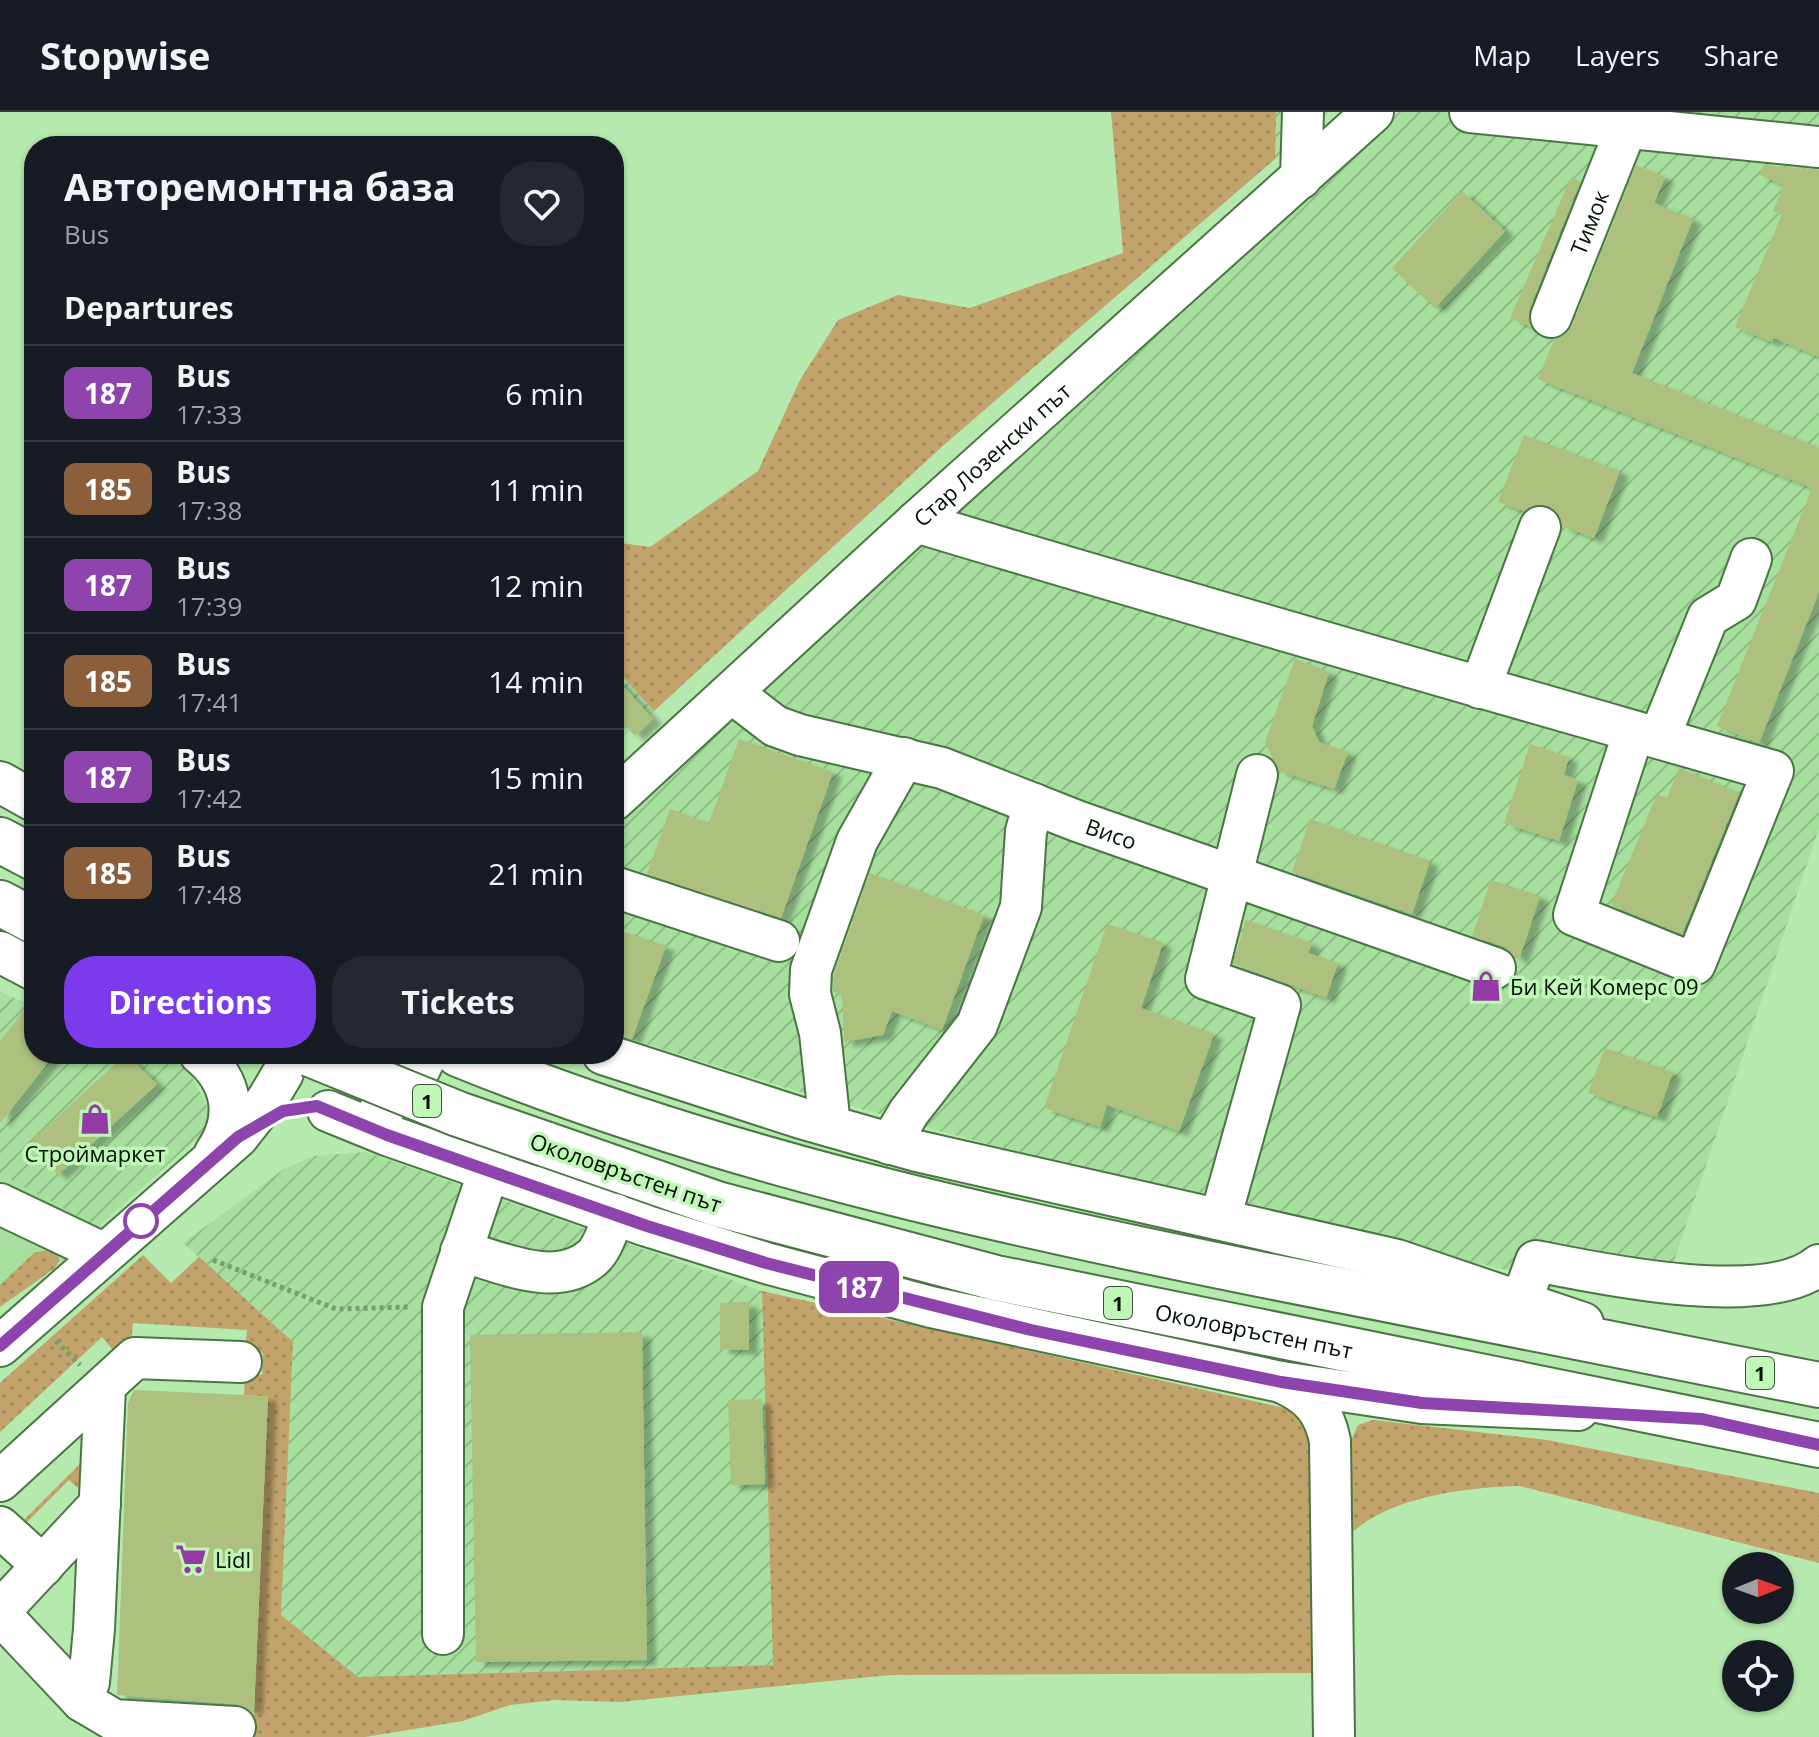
<!DOCTYPE html>
<meta charset="utf-8">
<style>
body{margin:0;font-family:"Open Sans",sans-serif;background:#242831;color:#f1f3f6;height:100vh;display:flex;flex-direction:column;font-size:30px;white-space:nowrap}
*{box-sizing:border-box;margin:0}
p{font-size:26px;color:#9ea1a6}
.icon{flex:none;width:44px;height:44px;fill:none;stroke:currentColor;stroke-width:2;stroke-linecap:round;stroke-linejoin:round}
.map{position:relative;flex:1;overflow:hidden}
.sheet{position:absolute;left:24px;top:24px;width:600px;height:928px;display:flex;flex-direction:column;background:#171b24;border-radius:32px;box-shadow:0 2px 6px #0004}
.sheet>*{flex:none}
.badge{padding:0 16px;border-radius:12px;font-size:28px;line-height:52px}
.needle{width:52px;rotate:89deg}
.fabs{position:absolute;left:1722px;top:1440px;display:grid;gap:16px}
.fabs a{display:grid;place-items:center;width:72px;height:72px;border-radius:50%;background:#171b24;box-shadow:0 2px 6px #0004;font-size:40px}
.map>.badge{position:absolute;translate:-50% -50%;box-shadow:0 0 0 4px #fff}
h2{padding:0 40px;font-size:30px;line-height:72px}
.round{display:grid;place-items:center;flex:none;width:84px;height:84px;border-radius:32px;background:#242831}
.head{display:flex;align-items:center;justify-content:space-between;height:136px;padding:0 40px}
h1{font-size:38px;font-weight:700;line-height:60px}
.primary-button{display:flex;gap:16px;margin-top:auto;padding:16px 40px}
.primary-button a{flex:1;height:92px;border-radius:32px;background:#7c3aed;color:#fff;font-size:32px;font-weight:700;line-height:92px;text-align:center}
.primary-button a+a{background:#242831;color:#f1f3f6}
ul{padding:0;list-style:none}
li{display:flex;align-items:center;gap:24px;height:96px;padding:0 40px;border-top:2px solid #363941}
li div{flex:1}
li b{display:block;font-size:30px}
li em{font-style:normal}
li .badge{min-width:88px;font-weight:700;text-align:center}
header{display:flex;align-items:center;gap:48px;box-sizing:border-box;height:112px;padding:0 40px;background:#171b24;border-bottom:2px solid #363941}
header strong{font-size:38px}
nav{display:flex;gap:44px;margin-inline-start:auto;font-size:28px}
.map>svg:first-child{display:block}
</style>
<header>
<strong>Stopwise</strong>
<nav><a>Map</a><a>Layers</a><a>Share</a></nav>
</header>
<div class="map">
<svg width="1819" height="1625" viewBox="0 0 1819 1625">
<defs>
<pattern id="industrial-furrows" width="10" height="10" patternUnits="userSpaceOnUse" patternTransform="scale(2)"><rect width="10" height="10" fill="#a7df9e"/><path d="M-1 1l2-2M0 10L10 0M9 11l2-2" fill="none" stroke="#8ebe86"/></pattern>
<pattern id="grass-dots" width="8" height="8" patternUnits="userSpaceOnUse" patternTransform="scale(2)"><rect width="8" height="8" fill="#c2a36b"/><path d="M2 2h.1M6 6h.1" fill="none" stroke="#a58b5b" stroke-width="1.8" stroke-linecap="round"/></pattern>
<filter id="shadow"><feDropShadow dx="9" dy="5" stdDeviation="2" flood-color="#0004"/></filter>
</defs>
<rect width="100%" height="100%" fill="#b5e9ad"/>
<path fill="#a7df9e" d="M0,1062L98,1115L55,1156L0,1195Z"/>
<path fill="url(#industrial-furrows)" d="M1276,0H1329L1275,47Z
M1399,0H1819V716L1660,1191L1187,1088L790,977L614,922V712Z
M614,555L654,599L614,633Z
M0,880L34,894V942H151L188,957L209,998L204,1020L98,1115L0,1062Z
M366,1040L762,1179L773,1553L358,1565L281,1503L293,1230L183,1131L284,1057L313,1044Z"/>
<path fill="url(#grass-dots)" d="M1111,0H1276L1275,47L945,332L654,599L614,555V430L650,435L758,359L800,268L838,208L898,183L970,196L1123,141Z
M47,1138L58,1140L59,1149L55,1156L0,1195V1173L34,1141Z
M143,1143L171,1171L199,1145L293,1230L281,1503L358,1565L773,1553L762,1179L1298,1299L1314,1325L1315,1561L890,1563L620,1590L555,1588L510,1593L463,1609L365,1625H253L268,1285L244,1283L245,1262L262,1263L263,1241L245,1239L247,1218L133,1211L131,1232L118,1244L102,1225L0,1320V1271Z
M1373,1308L1547,1328L1819,1381V1451L1520,1374C1468,1375 1382,1385 1346,1427L1350,1331L1358,1313Z
M89,1343L86,1383L69,1368L21,1416L18,1414Z"/>
<path fill="#adc07d" filter="url(#shadow)" d="M1636,53L1665,65L1654,91L1693,107L1632,261L1819,336V480L1759,631L1717,614L1812,376L1538,267L1554,228L1565,223L1572,214Z
M1763,53L1819,58V245L1774,226L1772,230L1735,215L1782,102L1773,99L1784,73L1759,63Z
M1571,65L1580,69L1530,196L1531,215L1510,206Z
M1462,79L1505,119L1435,196L1392,156Z
M1524,323L1620,359L1594,426L1562,414L1558,401L1549,394L1535,393L1524,399L1498,390Z
M1295,547L1329,560L1312,614L1319,630L1348,640L1334,677L1279,659L1265,630Z
M614,564L653,607L635,624L614,601Z
M739,627L833,660L781,806L647,762L670,697L709,711Z
M1530,632L1569,645L1564,663L1578,668L1559,729L1504,711Z
M1679,656L1739,681L1682,822L1611,793L1657,682L1667,686Z
M1310,707L1430,749L1412,802L1292,760Z
M870,761L984,803L942,918L892,899L883,923L844,930L842,882L833,880L834,862Z
M1491,768L1540,784L1519,848L1503,834L1472,824Z
M1246,808L1312,831L1308,841L1338,851L1326,886L1233,852Z
M1107,812L1163,831L1141,896L1214,922L1179,1019L1107,993L1100,1015L1044,996Z
M622,819L666,834L632,927L614,921V842Z
M34,886V942H55L0,1011V929Z
M1605,936L1673,960L1657,1005L1588,981Z
M126,942L157,972L58,1063L29,1031Z
M749,1190V1238L720,1237V1191Z
M642,1220L647,1548L476,1550L470,1223Z
M134,1278L268,1284L254,1598L236,1592L117,1583L128,1291Z
M762,1287L765,1372L731,1373L728,1288Z"/>
<g fill="none" stroke-linecap="round" stroke-linejoin="round">
<defs>
<g id="minor">
<path d="M1470,0L1819,35"/>
<path d="M1301,66L1303,0"/>
<path id="s1" d="M1551,205L1626,17"/>
<path d="M916,410C1201,496 1487,577 1773,659L1695,852L1574,803L1634,619"/>
<path d="M1480,576L1540,415"/>
<path id="s2" d="M732,581L775,614L800,623L942,656L1077,709L1495,856"/>
<path d="M1659,626L1708,505L1736,488L1751,447"/>
<path d="M0,670L34,689"/>
<path id="s3" d="M614,688L916,410L1373,0"/>
<path d="M614,775L779,829"/>
<path d="M0,840L34,858"/>
<path d="M200,942C233,969 239,1006 215,1041"/>
<path d="M603,942L801,1006L917,1039L1397,1148L1583,1211"/>
<path d="M380,997L411,975L427,942"/>
<path d="M328,999L387,1023L647,1114L766,1151L931,1195L1281,1270L1422,1291L1578,1298"/>
<path d="M830,1014L820,921L810,882L811,858L857,729L904,646"/>
<path d="M890,1032L909,1000L977,913L1021,795L1026,719L1034,692"/>
<path d="M0,1092L103,1141"/>
<path d="M1220,1107L1280,893L1206,867L1257,663"/>
<path d="M461,1139C501,1150 556,1177 592,1146C603,1137 609,1114 615,1102"/>
<path d="M1521,1190L1536,1149C1601,1162 1765,1197 1819,1153"/>
<path d="M0,1234L238,1025L267,988L283,961"/>
<path d="M1281,1270C1310,1283 1324,1298 1330,1329L1334,1625"/>
<path d="M0,1369L135,1246L241,1250"/>
<path d="M0,1415L43,1454"/>
<path d="M0,1499L100,1392"/>
<path d="M0,1502L82,1589L114,1608L235,1615"/>
<path d="M443,1522V1195L489,1058"/>
<path d="M82,1589L89,1570L94,1517L105,1275"/>
</g>
<g id="highway">
<path d="M0,728L34,746"/>
<path d="M0,791L34,809"/>
<path d="M458,942C716,1047 987,1107 1259,1162C1446,1199 1632,1236 1819,1273"/>
<path id="s4" d="M545,1032L717,1092L996,1166L1819,1333"/>
</g>
</defs>
<use href="#minor" stroke="#487741" stroke-width="44"/>
<use href="#highway" stroke="#487741" stroke-width="48"/>
<path stroke="#779e71" stroke-width="5" stroke-dasharray="4 4" stroke-linecap="butt" d="M213,1148L336,1197L411,1195
M56,1229L80,1253"/>
<use href="#minor" stroke="#fff" stroke-width="40"/>
<use href="#highway" stroke="#fff" stroke-width="44"/>
<defs>
<path id="highway-bridge" d="M310,942L458,1002L545,1032"/>
</defs>
<use href="#highway-bridge" stroke="#487741" stroke-width="48" stroke-linecap="butt"/>
<use href="#highway-bridge" stroke="#fff" stroke-width="44"/>
</g>
<g fill="none" stroke-linecap="round" stroke-linejoin="round">
<defs>
<path id="line" d="M0,1234L238,1025L283,999L317,994L387,1023L647,1114L766,1151L1031,1218L1281,1270L1422,1291L1702,1307L1819,1333"/>
</defs>
<use href="#line" stroke="#fff" stroke-width="18"/>
<use href="#line" stroke="#8e44ad" stroke-width="12"/>
</g>
<defs>
<symbol id="shop-bare" viewBox="-9 -9 18 18"><path d="M-5-2.5h2.3a2.7 3.5 0 0 1 5.4 0H5L5.5 6h-11ZM-1.5-2.5h3a1.5 2.3 0 0 0-3 0Z" fill="#953ba6" stroke="#c1f6b9" stroke-width="2.5" paint-order="stroke"/></symbol>
<symbol id="supermarket-bare" viewBox="-9 -9 18 18"><path d="M-6-5.5h2.5l.6 2H6L4.5 2H-2.5L-4.4-4H-6ZM-1.5 3.2a1.3 1.3 0 1 0 .1 0ZM3 3.2a1.3 1.3 0 1 0 .1 0Z" fill="#953ba6" stroke="#c1f6b9" stroke-width="2.5" paint-order="stroke"/></symbol>
</defs>
<g fill-rule="evenodd">
<use href="#shop-bare" x="1464" y="852" width="44" height="44"/>
<use href="#shop-bare" x="73" y="985" width="44" height="44"/>
<use href="#supermarket-bare" x="169" y="1425" width="44" height="44"/>
</g>
<circle fill="#fff" stroke="#8e44ad" stroke-width="4" cx="141" cy="1109" r="16"/>
<g text-anchor="middle" dominant-baseline="central" stroke-width="7" stroke-linejoin="round" paint-order="stroke">
<g fill="#c1f6b9" stroke="#3b5538" stroke-width="2">
<rect x="413" y="973" width="28" height="32" rx="6"/>
<rect x="1104" y="1175" width="28" height="32" rx="6"/>
<rect x="1746" y="1245" width="28" height="32" rx="6"/>
</g>
<g font-size="20" font-weight="bold" fill="#011000">
<text x="427" y="989">1</text>
<text x="1118" y="1191">1</text>
<text x="1760" y="1261">1</text>
</g>
<g font-size="22" fill="#011000" stroke="#c1f6b9">
<text stroke="none"><textPath href="#s1" startOffset="102">Тимок</textPath></text>
<text stroke="none"><textPath href="#s3" startOffset="512">Стар Лозенски път</textPath></text>
<text stroke="none"><textPath href="#s2" startOffset="408">Висо</textPath></text>
<text transform="translate(626 1060) rotate(19)">Околовръстен път</text>
<text stroke="none"><textPath href="#s4" startOffset="734">Околовръстен път</textPath></text>
</g>
<g font-size="22" fill="#011000" stroke="#c1f6b9" text-anchor="start">
<text x="1510" y="874">Би Кей Комерс 09</text>
<text x="95" y="1041" text-anchor="middle">Строймаркет</text>
<text x="215" y="1447">Lidl</text>
</g>
</g>
</svg>
<div class="fabs">
<a><svg class="needle" viewBox="-14 -14 28 28"><path d="M0-13l5 13h-10z" fill="#e53935"/><path d="M0 13l5-13h-10z" fill="#9ea1a6"/></svg></a>
<a><svg class="icon" aria-label="locate" viewBox="0 0 24 24"><circle cx="12" cy="12" r="6"/><path d="M12 2v4M12 18v4M2 12h4M18 12h4"/></svg></a>
</div>
<b class="badge" style="left:859px;top:1175px;background:#8e44ad;color:#fff">187</b>
<section class="sheet">
<div class="head"><div><h1>Авторемонтна база</h1><p>Bus</p></div><a class="round"><svg class="icon" aria-label="heart" viewBox="0 0 24 24"><path d="M12 20l-8-8c-3-5 5-10 8-4 3-6 11-1 8 4z"/></svg></a></div>
<h2>Departures</h2>
<ul>
<li><span class="badge" style="background:#8e44ad;color:#fff">187</span><div><b>Bus</b><p>17:33</p></div><em>6 min</em></li>
<li><span class="badge" style="background:#8b5e3c;color:#fff">185</span><div><b>Bus</b><p>17:38</p></div><em>11 min</em></li>
<li><span class="badge" style="background:#8e44ad;color:#fff">187</span><div><b>Bus</b><p>17:39</p></div><em>12 min</em></li>
<li><span class="badge" style="background:#8b5e3c;color:#fff">185</span><div><b>Bus</b><p>17:41</p></div><em>14 min</em></li>
<li><span class="badge" style="background:#8e44ad;color:#fff">187</span><div><b>Bus</b><p>17:42</p></div><em>15 min</em></li>
<li><span class="badge" style="background:#8b5e3c;color:#fff">185</span><div><b>Bus</b><p>17:48</p></div><em>21 min</em></li>
</ul>
<div class="primary-button"><a>Directions</a><a>Tickets</a></div>
</section>
</div>
